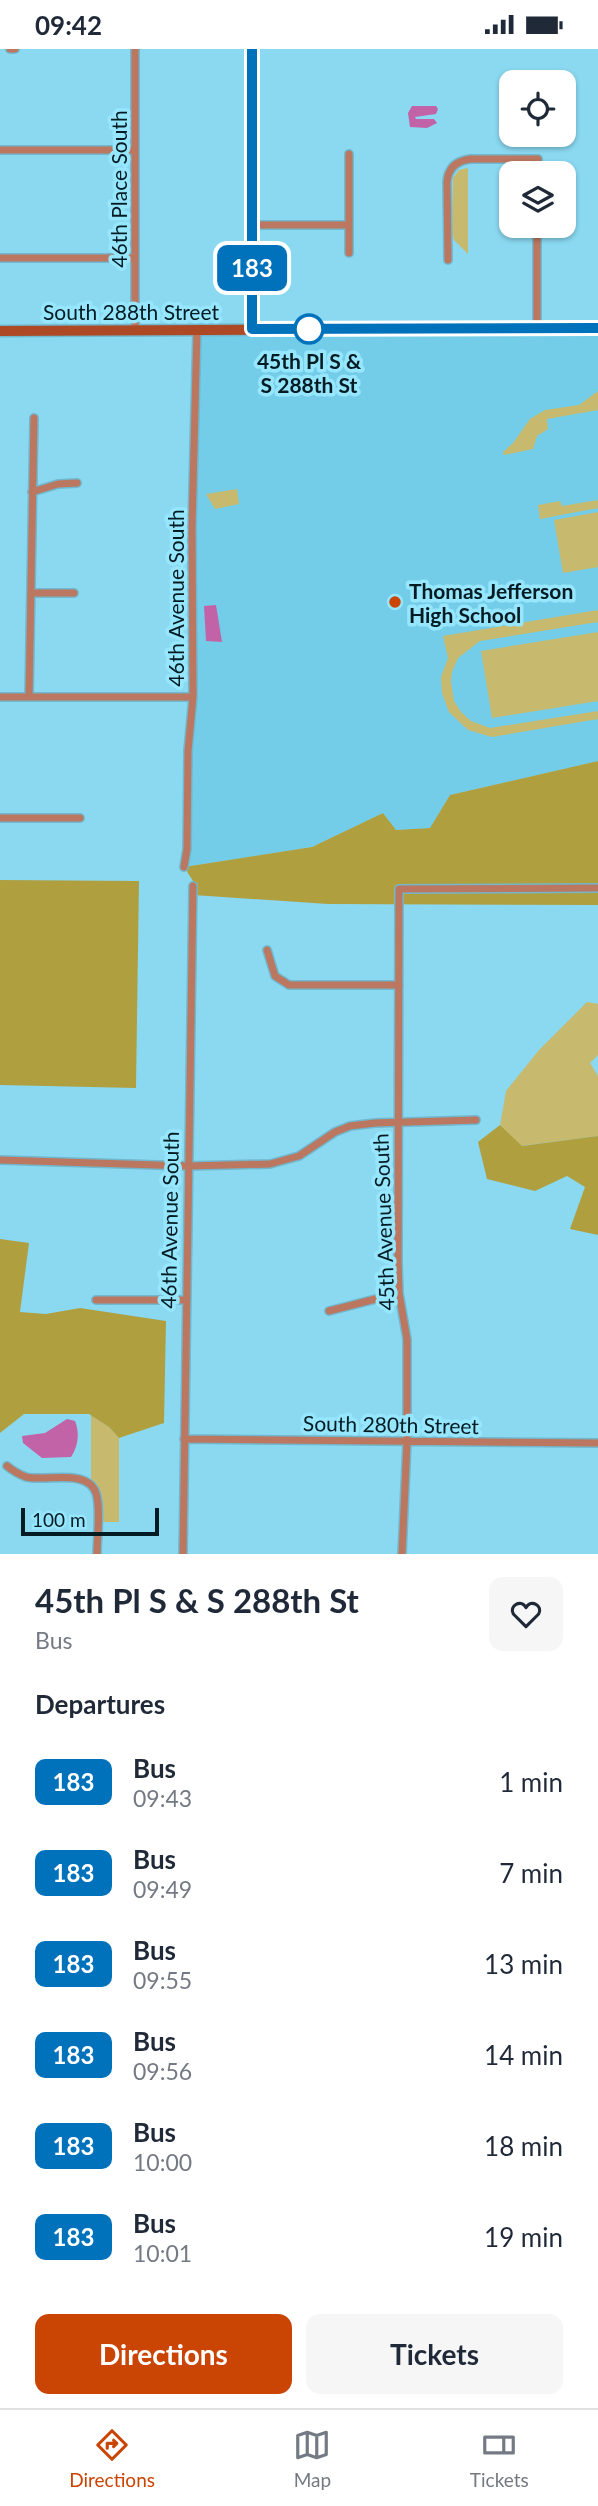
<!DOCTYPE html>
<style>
body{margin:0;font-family:Lato,sans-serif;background:#f6f6f7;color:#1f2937;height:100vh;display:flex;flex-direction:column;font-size:26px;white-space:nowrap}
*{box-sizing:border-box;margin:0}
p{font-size:23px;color:#747a83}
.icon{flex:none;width:38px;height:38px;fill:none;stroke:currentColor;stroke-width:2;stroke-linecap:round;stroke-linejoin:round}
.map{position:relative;height:1505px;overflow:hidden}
.details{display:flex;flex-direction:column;background:#fff;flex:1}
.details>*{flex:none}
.badge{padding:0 14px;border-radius:10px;font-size:24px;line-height:46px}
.tools{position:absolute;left:499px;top:21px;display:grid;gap:14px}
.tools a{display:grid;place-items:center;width:77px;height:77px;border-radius:14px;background:#fff;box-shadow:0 2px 5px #0004;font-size:35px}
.scale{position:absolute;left:21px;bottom:18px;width:138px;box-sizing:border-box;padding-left:7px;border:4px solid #031b22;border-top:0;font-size:19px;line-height:24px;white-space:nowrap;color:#031b22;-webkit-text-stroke:5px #96e6fe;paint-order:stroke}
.map>.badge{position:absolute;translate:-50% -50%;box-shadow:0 0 0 4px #fff}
h2{padding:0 35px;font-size:26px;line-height:63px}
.round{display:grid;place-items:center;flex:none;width:74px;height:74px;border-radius:14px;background:#f6f6f7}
.head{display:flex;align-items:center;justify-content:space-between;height:119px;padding:0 35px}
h1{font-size:33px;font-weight:700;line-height:52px}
.cta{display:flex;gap:14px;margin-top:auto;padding:14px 35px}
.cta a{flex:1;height:80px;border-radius:14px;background:#ca4404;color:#fff;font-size:28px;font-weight:700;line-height:80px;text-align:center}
.cta a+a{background:#f6f6f7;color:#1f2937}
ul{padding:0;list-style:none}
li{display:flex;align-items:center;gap:21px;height:91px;padding:0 35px}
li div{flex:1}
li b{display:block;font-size:26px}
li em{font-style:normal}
li .badge{min-width:77px;font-weight:700;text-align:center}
.status{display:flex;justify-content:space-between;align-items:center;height:49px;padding:0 35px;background:#fff;direction:ltr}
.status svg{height:19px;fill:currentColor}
.dock{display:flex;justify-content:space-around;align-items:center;height:98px;border-top:2px solid #e0e1e3;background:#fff;font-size:19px;color:#747a83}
.dock a{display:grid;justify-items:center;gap:4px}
.dock .on{color:#ca4404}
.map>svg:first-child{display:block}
</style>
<div class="status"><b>09:42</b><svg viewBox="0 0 49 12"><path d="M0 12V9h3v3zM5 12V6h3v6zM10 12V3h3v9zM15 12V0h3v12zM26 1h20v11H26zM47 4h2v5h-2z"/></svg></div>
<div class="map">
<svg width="598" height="1505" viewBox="0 0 598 1505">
<rect width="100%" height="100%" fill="#8ad9f1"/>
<path fill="#74cde8" d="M598,279V712L450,746L430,779L396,781L383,764L312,798L184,818L192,666L197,280Z"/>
<path fill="#c7ba6f" d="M468,119V205L454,191L452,183L453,129L459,121Z
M598,342V361L547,370L548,380L537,387L533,400L504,406L503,403L513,394L530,370L545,361L579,356Z
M237,440L239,455L215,460L206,445Z
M598,451V459L540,470L538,456L560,452L562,457Z
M598,463V518L563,524L554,471Z
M598,561V573L480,592L458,609L452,623L451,633L454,652L461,663L471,672L490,679L598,662V670L492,688L468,681L449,663L442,644L441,628L448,609L443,587Z
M598,583V652L492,669L481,602Z
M587,953L598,955V1006L590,1014L598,1027V1087L521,1097L500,1076L506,1042L539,1001Z
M91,1366L109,1378L119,1389V1473H101L100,1443L91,1429Z"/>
<path fill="#b09f3f" d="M598,712V856L328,855L193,846V832L184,818L312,798L383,764L396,781L430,779L450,746Z
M0,831L139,832L136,1039L0,1036Z
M500,1076L522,1097L598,1087V1186L570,1180L585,1138L567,1127L535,1142L487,1130L478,1093Z
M0,1190L29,1194L20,1263L46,1265L80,1259L166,1272L164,1374L119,1389L109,1378L89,1365H24L0,1384Z"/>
<path fill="#c263a7" d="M412,57H436L438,60L436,65L415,68L416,70H434L437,74L427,79L410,78L408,64Z
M216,556L222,593L206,592L204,557Z
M67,1370L75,1372C80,1384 78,1398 71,1408L42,1409L23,1394L22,1387L45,1384Z"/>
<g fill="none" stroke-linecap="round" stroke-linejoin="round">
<defs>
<path id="minor" d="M10,0H15
M135,0V281
M0,101H135
M349,105V204
M252,176H349
M0,209H135
M448,211L447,133C448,119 456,112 470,110H538L537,124
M537,279V177
M252,280V0
M32,443L58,435L77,434
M31,544H74
M0,648H193
M29,648L34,369
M0,769H80
M184,818L187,800L188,702L193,648L192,479L197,280
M267,901L275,927L289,936H399
M0,1111L188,1117L270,1115L299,1107L335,1083L350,1077L375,1074L476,1071
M96,1251H185
M329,1262L399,1244
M184,1390L598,1394
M7,1417C13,1422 18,1425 26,1428C46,1433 87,1419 96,1444C101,1459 97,1489 97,1505
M183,1505L193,837
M402,1505L407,1393V1290L399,1244L398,1213L399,840L598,839"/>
<path id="secondary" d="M0,282L598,279"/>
</defs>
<use href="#minor" stroke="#72b7cc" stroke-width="10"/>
<use href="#secondary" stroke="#72b7cc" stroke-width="13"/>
<use href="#minor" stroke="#bb7760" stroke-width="7"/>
<use href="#secondary" stroke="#ad4925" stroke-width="10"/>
</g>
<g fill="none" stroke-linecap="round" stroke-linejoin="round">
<defs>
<path id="line" d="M252,0V280L598,279"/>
</defs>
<use href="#line" stroke="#fff" stroke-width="16"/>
<use href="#line" stroke="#0072bc" stroke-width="10"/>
</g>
<circle fill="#fff" stroke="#0072bc" stroke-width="3.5" cx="309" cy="280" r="14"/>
<circle fill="#ca4404" stroke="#96e6fe" stroke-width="2.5" cx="395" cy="553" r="7"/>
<g text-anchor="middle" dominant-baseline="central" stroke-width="7" stroke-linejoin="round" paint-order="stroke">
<g font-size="21" fill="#031b22" stroke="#96e6fe">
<text transform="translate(118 140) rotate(-90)">46th Place South</text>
<text x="131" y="262">South 288th Street</text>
<text transform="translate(175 549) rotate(-90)">46th Avenue South</text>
<text transform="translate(169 1171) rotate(-89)">46th Avenue South</text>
<text transform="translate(383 1173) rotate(-92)">45th Avenue South</text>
<text transform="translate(391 1375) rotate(1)">South 280th Street</text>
</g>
<g font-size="21" font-weight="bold" fill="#031b22" stroke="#96e6fe">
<text x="309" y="311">45th Pl S &amp;<tspan x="309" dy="24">S 288th St</tspan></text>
</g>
<g font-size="21" font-weight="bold" fill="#031b22" stroke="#96e6fe" text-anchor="start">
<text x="409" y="541">Thomas Jefferson<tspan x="409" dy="24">High School</tspan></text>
</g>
</g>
</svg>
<div class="tools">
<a><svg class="icon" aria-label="locate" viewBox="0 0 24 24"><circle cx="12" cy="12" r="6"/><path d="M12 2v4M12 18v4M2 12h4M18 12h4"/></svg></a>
<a><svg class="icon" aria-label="layers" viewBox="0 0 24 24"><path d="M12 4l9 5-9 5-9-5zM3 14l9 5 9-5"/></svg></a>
</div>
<div class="scale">100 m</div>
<b class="badge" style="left:252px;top:219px;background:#0072bc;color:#fff">183</b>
</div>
<section class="details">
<div class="head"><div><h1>45th Pl S &amp; S 288th St</h1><p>Bus</p></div><a class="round"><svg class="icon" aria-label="heart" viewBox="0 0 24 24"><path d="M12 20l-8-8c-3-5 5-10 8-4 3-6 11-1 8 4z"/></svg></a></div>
<h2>Departures</h2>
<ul>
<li><span class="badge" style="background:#0072bc;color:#fff">183</span><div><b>Bus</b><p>09:43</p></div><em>1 min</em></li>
<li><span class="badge" style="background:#0072bc;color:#fff">183</span><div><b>Bus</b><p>09:49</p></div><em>7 min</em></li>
<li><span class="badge" style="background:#0072bc;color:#fff">183</span><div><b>Bus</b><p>09:55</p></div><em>13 min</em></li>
<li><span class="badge" style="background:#0072bc;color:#fff">183</span><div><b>Bus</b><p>09:56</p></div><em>14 min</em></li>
<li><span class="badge" style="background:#0072bc;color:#fff">183</span><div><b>Bus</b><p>10:00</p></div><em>18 min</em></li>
<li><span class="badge" style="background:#0072bc;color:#fff">183</span><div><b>Bus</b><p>10:01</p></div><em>19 min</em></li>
</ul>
<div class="cta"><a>Directions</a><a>Tickets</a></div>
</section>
<nav class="dock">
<a class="on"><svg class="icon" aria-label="directions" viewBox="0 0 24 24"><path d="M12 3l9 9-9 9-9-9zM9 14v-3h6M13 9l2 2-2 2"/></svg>Directions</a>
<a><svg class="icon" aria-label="map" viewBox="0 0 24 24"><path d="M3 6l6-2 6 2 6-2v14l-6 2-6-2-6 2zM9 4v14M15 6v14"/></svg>Map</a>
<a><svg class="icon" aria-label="tickets" viewBox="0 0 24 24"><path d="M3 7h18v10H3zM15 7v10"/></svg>Tickets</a>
</nav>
